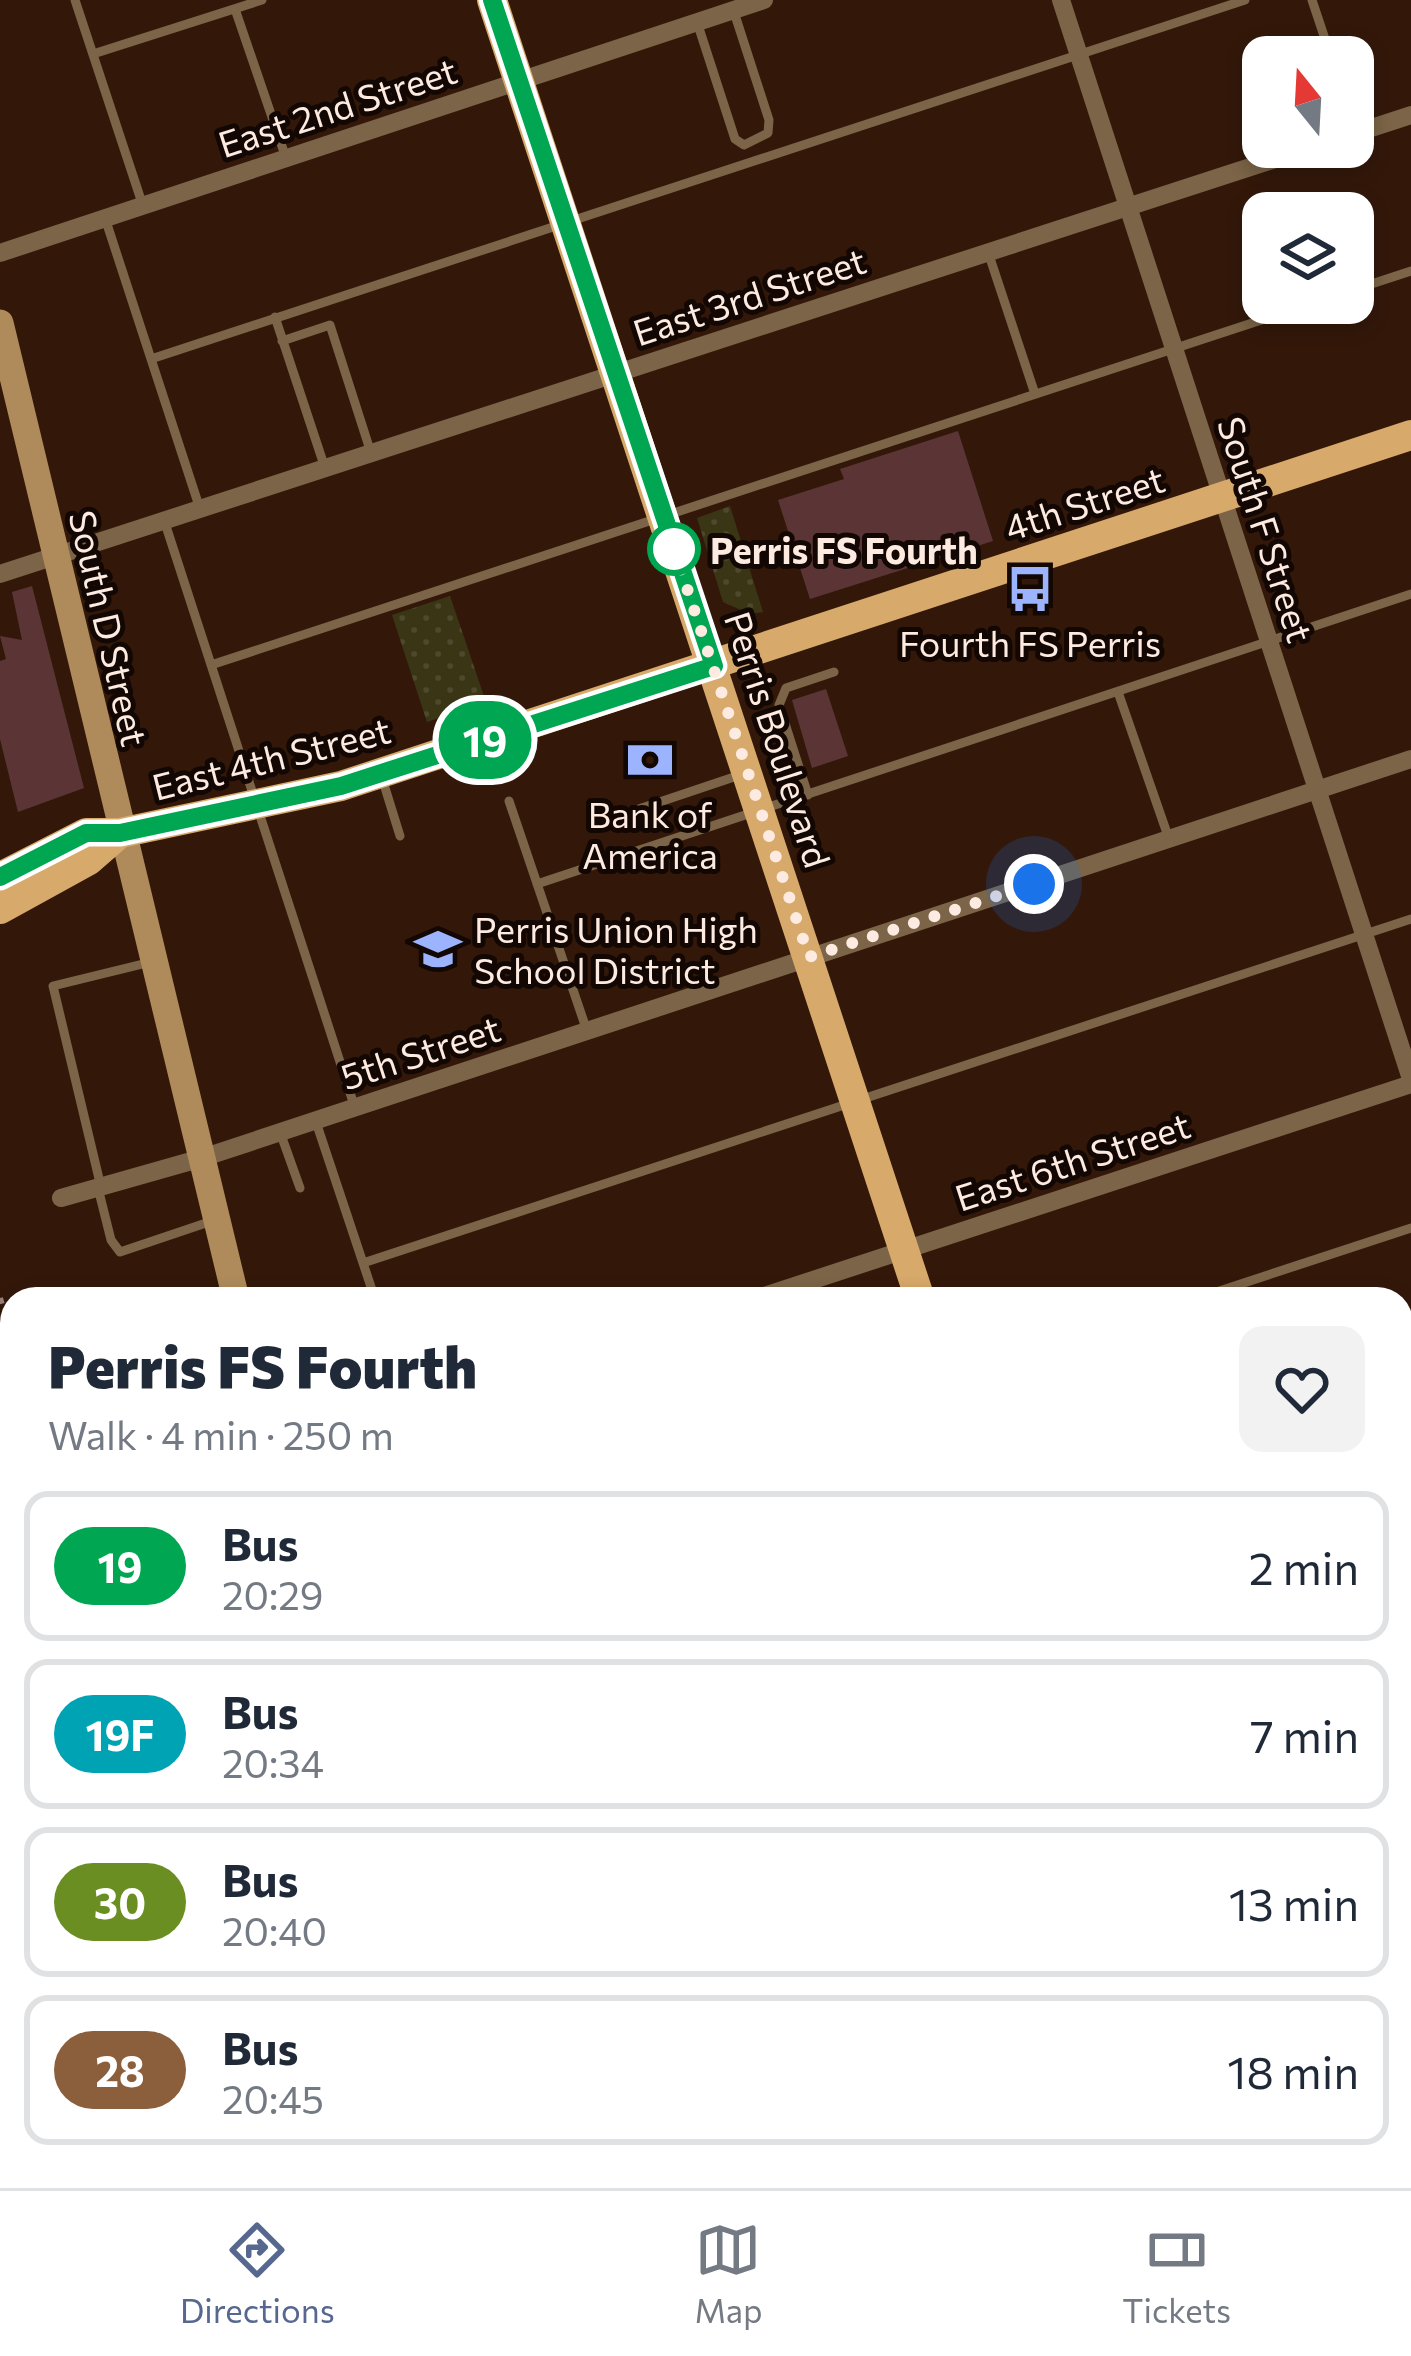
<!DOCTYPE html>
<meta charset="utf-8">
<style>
body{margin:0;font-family:Commissioner,sans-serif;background:#f2f2f3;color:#1f2937;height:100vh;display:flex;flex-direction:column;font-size:45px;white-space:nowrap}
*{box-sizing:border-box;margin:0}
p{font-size:39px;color:#747a83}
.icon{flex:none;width:66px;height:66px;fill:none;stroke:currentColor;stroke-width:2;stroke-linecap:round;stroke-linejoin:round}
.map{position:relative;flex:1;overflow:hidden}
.drawer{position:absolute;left:0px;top:1287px;width:1413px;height:903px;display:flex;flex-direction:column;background:#fff;border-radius:36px 36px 0 0;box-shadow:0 6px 18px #0003}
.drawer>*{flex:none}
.badge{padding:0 24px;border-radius:39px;font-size:42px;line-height:78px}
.needle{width:78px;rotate:342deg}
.tools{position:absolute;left:1242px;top:36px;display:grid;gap:24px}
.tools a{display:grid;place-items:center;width:132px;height:132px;border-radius:24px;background:#fff;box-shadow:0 6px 18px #0003;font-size:60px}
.you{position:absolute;width:60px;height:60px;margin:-30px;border:9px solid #fff;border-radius:50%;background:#1a73e8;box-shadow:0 0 0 18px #1a73e833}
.map>.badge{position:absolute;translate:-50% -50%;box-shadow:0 0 0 6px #fff}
.round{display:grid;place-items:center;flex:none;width:126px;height:126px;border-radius:24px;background:#f2f2f3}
.summary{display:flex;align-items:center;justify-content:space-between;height:204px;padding:0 48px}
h1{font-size:57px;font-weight:800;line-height:90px}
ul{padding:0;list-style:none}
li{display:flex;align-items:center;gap:36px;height:150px;margin:0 24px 18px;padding:0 24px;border:6px solid #e0e1e3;border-radius:24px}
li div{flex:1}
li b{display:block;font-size:45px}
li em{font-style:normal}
li .badge{min-width:132px;font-weight:700;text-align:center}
.menu{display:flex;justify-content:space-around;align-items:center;height:168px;border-top:3px solid #e0e1e3;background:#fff;font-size:33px;color:#747a83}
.menu a{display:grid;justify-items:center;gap:6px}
.menu .on{color:#576890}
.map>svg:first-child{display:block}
</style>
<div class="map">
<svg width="1411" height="2188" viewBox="0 0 1411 2188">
<defs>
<pattern id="grass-dots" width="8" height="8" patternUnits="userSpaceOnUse" patternTransform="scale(3)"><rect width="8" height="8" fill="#3a3515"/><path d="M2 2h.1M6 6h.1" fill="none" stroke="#4e492c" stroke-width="1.8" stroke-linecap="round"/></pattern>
</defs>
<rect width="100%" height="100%" fill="#33180a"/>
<path fill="url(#grass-dots)" d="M730,506L763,612L750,614L723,602L697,518Z
M450,596L486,702L427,722L392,615Z"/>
<path fill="#5b3536" d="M958,431L993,541L810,599L778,500L844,479L840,469Z
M32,586L84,788L18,812L0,739V661L6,659L0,636L22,640L12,592Z
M826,689L848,756L812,768L792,700Z"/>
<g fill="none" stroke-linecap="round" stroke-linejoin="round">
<path stroke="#9d867a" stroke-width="3" stroke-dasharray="9 9" stroke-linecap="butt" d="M1401,1568L1411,1565
M1401,1642L1411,1675"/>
<path stroke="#7b6447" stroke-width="9" d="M75,0L143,206
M1312,0L1331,57
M235,9L286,158
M697,22L735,139L744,145L768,133L769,120L734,12
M93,54L262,0
M105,218L200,509
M988,252L1035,394
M1353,290L1411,271
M275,317L325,468
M282,341L330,325L371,453
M151,359L1245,0
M164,520L355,1108
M211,665L1313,303
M1118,692L1169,839
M382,778L400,836
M808,795L779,705L786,688L834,672
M509,801L587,1031
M609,819L740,775
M537,884L1411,594
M316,1122L375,1299
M280,1132L300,1188
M101,1187L53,986L151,962
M98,1188L111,1240L120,1252L212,1221
M363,1263L1411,919
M1195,1299L1411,1228
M0,1993L12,1989
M272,2178L274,2188
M841,2178L855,2183L937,2178"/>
<path stroke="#7b6447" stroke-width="18" d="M1061,0L1411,1079
M1353,134L1411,115
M0,253L764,0
M0,574L1312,147
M61,1198L202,1158L1411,759
M755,1299L1411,1084
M0,1548L6,1546
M0,1864L12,1900
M0,2150L12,2146
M104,2178L107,2188"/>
<path stroke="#7b6447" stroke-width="24" d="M1401,1384L1411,1381
M0,1840L12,1830"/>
<path stroke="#af8b5b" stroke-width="27" d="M0,323L236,1299
M485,2178L488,2188
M506,2178L509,2188"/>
<path stroke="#d7a96a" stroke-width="30" d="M492,0L920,1299
M0,877L86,833H120L341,786L1411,435
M0,909L89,860L120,833
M1212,2178L1216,2188"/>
<path stroke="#998277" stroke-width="6" stroke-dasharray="6 12" stroke-linecap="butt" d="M0,1298L12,1339
M197,2178L198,2188
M699,2178L729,2188"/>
</g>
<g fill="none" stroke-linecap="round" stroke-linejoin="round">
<defs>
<path id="line" d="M0,877L86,833H120L341,786L714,666L492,0"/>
</defs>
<use href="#line" stroke="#fff" stroke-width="27"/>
<use href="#line" stroke="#00a651" stroke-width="18"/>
<path stroke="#fdeae1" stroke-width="12" stroke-dasharray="0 21.6" d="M674,549L809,957L1034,884"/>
</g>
<defs>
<symbol id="bus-bare" viewBox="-9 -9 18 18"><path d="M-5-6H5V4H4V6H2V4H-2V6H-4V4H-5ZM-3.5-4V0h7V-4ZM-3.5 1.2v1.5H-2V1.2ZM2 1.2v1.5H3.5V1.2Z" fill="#9cb4fd" stroke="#120703" stroke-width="2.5" paint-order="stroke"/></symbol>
<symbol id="bank-bare" viewBox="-9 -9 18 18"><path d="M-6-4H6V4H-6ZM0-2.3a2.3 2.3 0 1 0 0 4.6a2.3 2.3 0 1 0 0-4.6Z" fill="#9cb4fd" stroke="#120703" stroke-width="2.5" paint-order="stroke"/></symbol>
<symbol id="school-bare" viewBox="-9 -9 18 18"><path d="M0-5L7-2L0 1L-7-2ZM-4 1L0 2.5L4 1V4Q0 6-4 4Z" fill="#9cb4fd" stroke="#120703" stroke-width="2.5" paint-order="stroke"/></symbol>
</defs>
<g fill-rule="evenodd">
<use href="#bus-bare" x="997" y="556" width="66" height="66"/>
<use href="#bank-bare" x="617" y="727" width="66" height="66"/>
<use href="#school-bare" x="405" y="916" width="66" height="66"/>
</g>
<circle fill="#fff" stroke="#00a651" stroke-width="6" cx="674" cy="549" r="24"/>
<g text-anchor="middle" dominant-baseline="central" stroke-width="10" stroke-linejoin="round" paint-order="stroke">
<g font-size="36" fill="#fdeae1" stroke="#120703">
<text transform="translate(337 106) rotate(-18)">East 2nd Street</text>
<text transform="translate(749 295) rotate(-18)">East 3rd Street</text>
<text transform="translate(1084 502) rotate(-18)">4th Street</text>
<text transform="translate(1267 529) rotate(72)">South F Street</text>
<text transform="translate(110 628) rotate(77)">South D Street</text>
<text transform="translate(779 739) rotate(72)">Perris Boulevard</text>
<text transform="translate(271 757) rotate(-14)">East 4th Street</text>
<text transform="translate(420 1051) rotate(-18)">5th Street</text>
<text transform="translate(1072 1160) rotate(-18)">East 6th Street</text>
</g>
<g font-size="36" font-weight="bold" fill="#fdeae1" stroke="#120703" text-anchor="start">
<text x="710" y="549">Perris FS Fourth</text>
</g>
<g font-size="36" fill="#fdeae1" stroke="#120703">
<text x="1030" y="642">Fourth FS Perris</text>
<text x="650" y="813">Bank of<tspan x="650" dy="41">America</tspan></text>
<text x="474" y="928" text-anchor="start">Perris Union High<tspan x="474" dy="41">School District</tspan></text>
</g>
</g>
</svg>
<div class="tools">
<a><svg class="needle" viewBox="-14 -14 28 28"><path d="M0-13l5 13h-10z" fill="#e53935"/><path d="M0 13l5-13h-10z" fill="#747a83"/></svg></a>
<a><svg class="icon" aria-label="layers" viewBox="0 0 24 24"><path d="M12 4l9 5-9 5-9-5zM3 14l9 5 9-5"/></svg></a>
</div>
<div class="you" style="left:1034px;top:884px"></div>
<b class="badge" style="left:485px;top:740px;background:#00a651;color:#fff">19</b>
<section class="drawer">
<div class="summary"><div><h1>Perris FS Fourth</h1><p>Walk · 4 min · 250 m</p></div><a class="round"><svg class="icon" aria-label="heart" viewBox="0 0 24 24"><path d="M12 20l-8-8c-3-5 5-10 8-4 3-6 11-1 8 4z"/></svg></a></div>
<ul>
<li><span class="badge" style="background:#00a651;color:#fff">19</span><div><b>Bus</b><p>20:29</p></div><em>2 min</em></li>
<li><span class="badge" style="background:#00a3b4;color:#fff">19F</span><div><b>Bus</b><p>20:34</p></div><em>7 min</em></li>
<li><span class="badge" style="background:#6b8e23;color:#fff">30</span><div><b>Bus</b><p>20:40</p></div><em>13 min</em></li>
<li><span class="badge" style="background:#8b5e3c;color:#fff">28</span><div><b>Bus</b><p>20:45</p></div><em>18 min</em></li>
</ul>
</section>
</div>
<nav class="menu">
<a class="on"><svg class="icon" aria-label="directions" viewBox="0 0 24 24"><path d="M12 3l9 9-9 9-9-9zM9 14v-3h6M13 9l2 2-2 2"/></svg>Directions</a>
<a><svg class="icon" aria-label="map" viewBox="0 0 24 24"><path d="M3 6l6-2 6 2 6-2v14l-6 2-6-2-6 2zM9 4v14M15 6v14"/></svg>Map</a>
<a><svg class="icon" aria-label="tickets" viewBox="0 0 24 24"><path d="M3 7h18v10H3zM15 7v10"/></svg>Tickets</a>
</nav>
